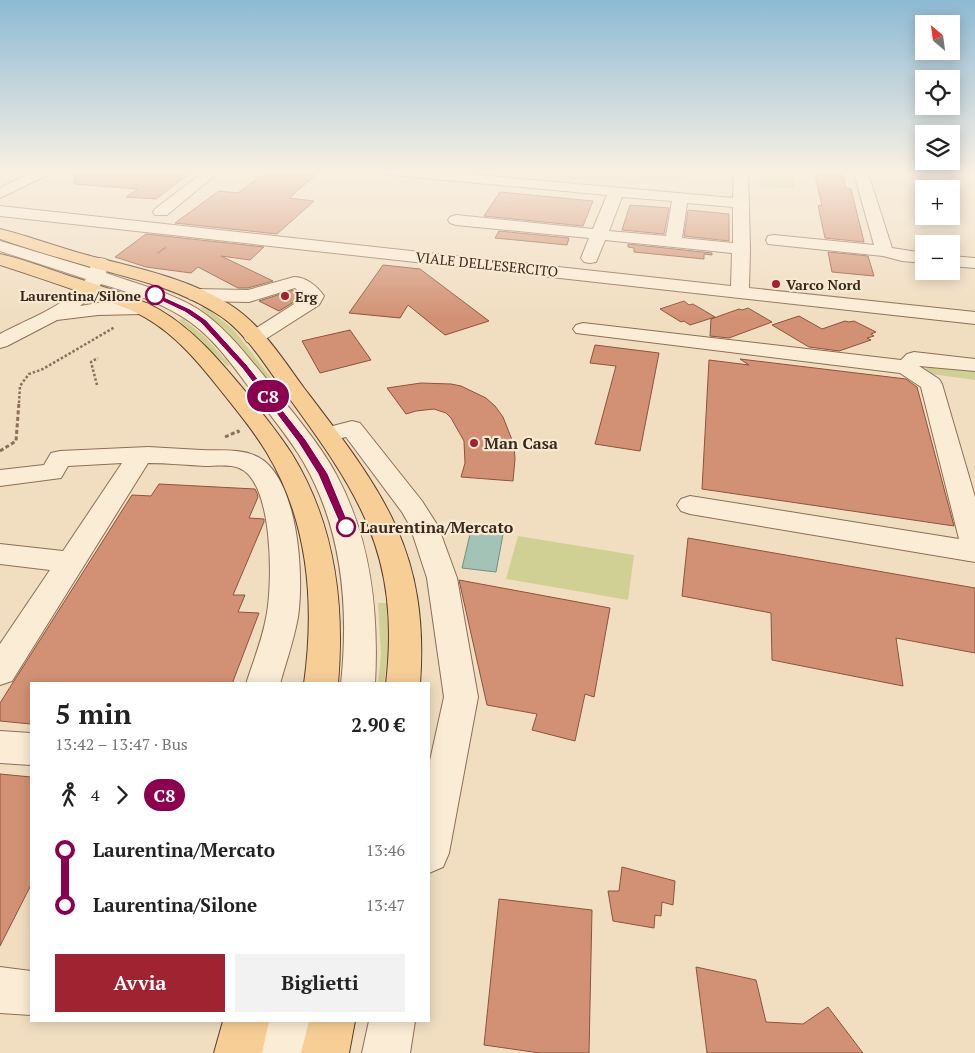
<!DOCTYPE html>
<html lang="it">
<meta charset="utf-8">
<style>
body{margin:0;font-family:"PT Serif",serif;background:#f2f2f2;color:#222;height:100vh;display:flex;flex-direction:column;font-size:19px;white-space:nowrap}
*{box-sizing:border-box;margin:0}
p{font-size:16px;color:#767676}
.icon{flex:none;width:28px;height:28px;fill:none;stroke:currentColor;stroke-width:2;stroke-linecap:round;stroke-linejoin:round}
.map{position:relative;flex:1;overflow:hidden}
.sheet{position:absolute;left:30px;top:682px;width:400px;height:340px;display:flex;flex-direction:column;background:#fff;border-radius:0px;box-shadow:0 2px 12px #0003}
.sheet>*{flex:none}
.badge{padding:0 10px;border-radius:16px;font-size:18px;line-height:32px}
.needle{width:32px;rotate:331deg}
.fabs{position:absolute;left:915px;top:15px;display:grid;gap:10px}
.fabs a{display:grid;place-items:center;width:45px;height:45px;border-radius:0px;background:#fff;box-shadow:0 2px 12px #0003;font-size:25px}
.map>.badge{position:absolute;translate:-50% -50%;box-shadow:0 0 0 2px #fff}
.legs{display:flex;align-items:center;gap:8px;height:55px;padding:0 25px;font-size:16px}
.legs p{margin-inline-start:auto}
.overview{display:flex;align-items:center;justify-content:space-between;height:85px;padding:0 25px}
h1{font-size:28px;font-weight:800;line-height:38px}
.cta{display:flex;gap:10px;margin-top:auto;padding:10px 25px}
.cta a{flex:1;height:58px;border-radius:0px;background:#a02331;color:#fff;font-size:20px;font-weight:800;line-height:58px;text-align:center}
.cta a+a{background:#f2f2f2;color:#222}
ul{padding:0 25px;list-style:none}
li{display:flex;align-items:center;gap:18px;height:55px;font-size:19px}
li i{display:grid;place-items:center;width:8px;height:100%;margin:0 6px;background:currentColor}
li i::after{content:'';width:12px;height:12px;margin:-6px;border:4px solid;border-radius:50%;background:#fff}
li p{margin-inline-start:auto}
li:first-child i{background:linear-gradient(#0000 50%,currentColor 0)}
li:last-child i{background:linear-gradient(currentColor 50%,#0000 0)}
.map>svg:first-child{display:block}
</style>
<div class="map">
<svg width="975" height="1053" viewBox="0 0 975 1053">
<rect width="100%" height="100%" fill="#f1dec1"/>
<path fill="#d0d094" d="M522,170H713L680,180L633,183L545,178Z
M760,170H792L795,189L762,186Z
M205,306L234,330L286,397L283,398L227,331L200,308Z
M183,319L204,336L230,365L227,366L179,320Z
M935,364L975,369V380L924,373L923,370Z
M518,536L634,555L628,600L506,579Z
M378,603H387L388,653L384,684H378L381,654Z"/>
<path fill="#a4c3b7" stroke="#6a9284" d="M472,526L504,529L496,572L462,568Z"/>
<path fill="#d29174" stroke="#8e533b" d="M74,170H194L156,199L126,197L138,189L74,184Z
M269,170L318,173L289,198L314,201L277,234L175,223L219,191L238,193Z
M814,170H841L846,188L851,189L864,242L825,238L818,205L822,206Z
M500,192L593,201L583,226L484,216Z
M630,205L669,208L664,234L622,230Z
M688,210L729,214V241L684,236Z
M499,231L569,238L567,245L495,238Z
M146,234L264,247L250,260L221,256L273,281L248,288H238L198,267L191,273L146,267L115,257Z
M628,244L712,253V255L704,254V259L634,252V248L628,247Z
M828,252L868,256L874,276L832,272Z
M383,265L420,269L489,321L445,335L408,305L400,318L349,313Z
M293,290L302,297L279,311L259,301Z
M684,301L689,305L693,304L715,317L690,325L684,321L681,322L660,309Z
M748,308L772,322L729,338L710,336L711,319L739,309L742,310Z
M799,316L822,329L845,321L849,322L854,321L876,332L871,334L874,336L867,338L871,340L839,351L809,347L772,325Z
M350,330L371,360L320,373L302,341Z
M595,345L659,353L640,451L595,444L616,366L590,363Z
M740,359L906,379L917,387L954,526L702,489L709,360L749,365Z
M421,383L451,384L461,386L486,398L495,406L503,417L514,445L515,459L513,481L461,477L465,463L464,441L451,418L446,413L434,409L416,411L406,414L387,388Z
M159,484L255,489L257,493L258,497L249,518L264,519V522L233,595H245L238,612L259,613L232,684H31V724L0,721V703L132,495L151,496Z
M688,538L975,588V653L896,638L903,686L772,660L771,613L682,596Z
M459,580L610,608L594,697L585,694L575,741L532,730L537,714L487,705Z
M0,774L31,777V885L0,946Z
M622,867L675,881L673,905L662,902L661,916L655,915L654,928L613,921L608,891H619Z
M499,899L592,910L589,1053H540L484,1045Z
M696,967L756,980L766,1022L803,1024L828,1007L863,1053H707Z"/>
<g fill="none" stroke-linecap="round" stroke-linejoin="round">
<defs>
<path id="minor" d="M36,170H53L51,173L0,198V188Z
M206,170H221L167,215H155L153,212L155,209Z
M373,170H421L733,198L734,170H748L750,249L749,288L975,312V324L0,216V206L731,286L732,253L605,240L596,262L590,263L584,262L581,258L589,238L456,225L450,223L448,220L450,217L456,215L593,229L607,195L380,174ZM622,197L672,201L666,236L609,231ZM687,203L733,207V243L682,238Z
M853,170H867L892,248L924,253V263L902,261L883,256L768,244L766,240L768,236L774,235L874,245Z
M0,241L90,268L94,259L100,258L106,259L109,263L106,273C137,284 170,292 198,309C227,328 247,356 269,382C292,412 318,441 336,474C371,539 379,611 375,684H341C349,608 343,531 304,463C289,437 269,414 251,390C231,363 211,334 181,316C157,301 128,292 101,284L94,294L80,306L98,303L142,302L149,304L152,308L149,312L142,314L98,315L57,320L7,346L0,348V334C29,318 66,307 86,279L0,251Z
M951,256L975,258V268L951,266Z
M294,277C306,277 317,286 324,296L319,305L261,342L254,344L247,342L244,338L247,334L305,297L295,288L249,302L196,301L189,299L187,295L189,291L196,289L248,290Z
M583,323L901,360L907,354L914,352L975,359V371L919,366L939,379L942,384L975,497V562L690,514L681,511L677,505L681,499L690,496L959,539L921,387L900,373L576,333L573,329L576,325Z
M352,421L360,423L422,501L438,526L457,578L478,697L449,853L443,867L429,873V765L444,697L427,578L410,526L402,512L346,437L329,441L321,439L317,434L321,429Z
M148,447C166,448 183,449 201,450C219,451 241,448 258,457C299,479 304,577 298,617C294,640 286,662 280,684H246C253,662 262,640 266,618C273,587 274,481 239,468C229,464 215,466 205,466C186,465 167,463 148,463L12,681L0,685V644L50,570L0,564V544L63,551L122,463L68,466L61,478L0,486V470L44,465L51,453L60,451Z
M0,731L31,733V765L0,763Z
M0,967L31,971V1015L0,1013Z
M264,1021H310L304,1053H256Z
M369,1021H415L410,1053H362Z"/>
<path id="major" d="M0,229C28,236 55,246 83,254C132,267 185,277 229,304C261,324 282,358 304,388C381,489 430,550 420,684H386C401,553 358,492 284,391C263,363 245,330 214,312C178,289 135,279 94,268C63,259 31,250 0,239Z
M0,254C27,260 53,271 79,279C106,288 135,296 160,310C194,330 220,361 245,391C261,412 278,432 292,454C335,524 345,603 338,684H304C315,604 309,523 267,453C254,431 237,411 222,392C200,364 177,336 146,318C126,306 104,300 83,293C55,283 28,274 0,265Z
M223,1021H269L262,1053H214Z
M309,1021H355L349,1053H301Z"/>
</defs>
<use href="#minor" stroke="#8d6e57" stroke-width="2"/>
<use href="#major" stroke="#5a3c2c" stroke-width="2"/>
<path stroke="#8d6e57" stroke-width="2" stroke-dasharray="2 1" stroke-linecap="butt" d="M158,253L166,247"/>
<path stroke="#8d6e57" stroke-width="2.5" stroke-dasharray="2.5 2" stroke-linecap="butt" d="M97,385L91,362L98,358
M19,403L20,386L29,374L43,369L115,327"/>
<path stroke="#8d6e57" stroke-width="3" stroke-dasharray="4 2.5" stroke-linecap="butt" d="M225,437L238,431L239,433
M0,451L16,441L19,402"/>
<use href="#minor" fill="#fbecd5" fill-rule="evenodd"/>
<use href="#major" fill="#f7ce96" fill-rule="evenodd"/>
</g>
<linearGradient id="sky" x2="0" y2="1"><stop stop-color="#8dbad4"/><stop offset="0.54" stop-color="#f9f0e3"/><stop offset="1" stop-color="#f9f0e3" stop-opacity="0"/></linearGradient>
<rect width="975" height="317" fill="url(#sky)"/>
<path fill="#8b004f" stroke="#fff" d="M155,293L190,309L206,320L247,365L306,440L328,474L350,527L349,530L346,531L341,527L318,474L298,442L242,368L201,323L185,312L153,297V294Z"/>
<g fill="#a02331" stroke="#f8e9d2" stroke-width="2">
<circle cx="776" cy="284" r="5"/>
<circle cx="285" cy="296" r="5"/>
<circle cx="474" cy="443" r="5"/>
</g>
<g fill="#fff" stroke="#8b004f" stroke-width="2.5">
<circle cx="155" cy="295" r="9"/>
<circle cx="346" cy="527" r="9"/>
</g>
<g text-anchor="middle" dominant-baseline="central" stroke-width="4.5" stroke-linejoin="round" paint-order="stroke">
<g font-size="14" fill="#3b281d" stroke="#f8e9d2">
<text transform="translate(487 264) rotate(6)">VIALE DELL'ESERCITO</text>
</g>
<g font-size="14" font-weight="bold" fill="#3b281d" stroke="#f8e9d2" text-anchor="start">
<text x="786" y="284">Varco Nord</text>
<text x="295" y="296">Erg</text>
</g>
<g font-size="14" font-weight="bold" fill="#3b281d" stroke="#f8e9d2" text-anchor="end">
<text x="141" y="295">Laurentina/Silone</text>
</g>
<g font-size="16" font-weight="bold" fill="#3b281d" stroke="#f8e9d2" text-anchor="start">
<text x="484" y="443">Man Casa</text>
</g>
<g font-size="16" font-weight="bold" fill="#3b281d" stroke="#f8e9d2" text-anchor="start">
<text x="360" y="527">Laurentina/Mercato</text>
</g>
</g>
</svg>
<div class="fabs">
<a><svg class="needle" viewBox="-14 -14 28 28"><path d="M0-13l5 13h-10z" fill="#e53935"/><path d="M0 13l5-13h-10z" fill="#767676"/></svg></a>
<a><svg class="icon" aria-label="locate" viewBox="0 0 24 24"><circle cx="12" cy="12" r="6"/><path d="M12 2v4M12 18v4M2 12h4M18 12h4"/></svg></a>
<a><svg class="icon" aria-label="layers" viewBox="0 0 24 24"><path d="M12 4l9 5-9 5-9-5zM3 14l9 5 9-5"/></svg></a>
<a>+</a>
<a>−</a>
</div>
<b class="badge" style="left:268px;top:396px;background:#8b004f;color:#fff">C8</b>
<section class="sheet">
<div class="overview"><div><h1>5 min</h1><p>13:42 – 13:47 · Bus</p></div><b>2.90 €</b></div>
<div class="legs"><svg class="icon" aria-label="walk" viewBox="0 0 24 24"><circle cx="13" cy="4" r="2"/><path d="M13 8l-2 6 4 7M11 14l-3 7M7 12l3-4h3l4 4"/></svg>4<svg class="icon" aria-label="forward" viewBox="0 0 24 24"><path d="M9 5l7 7-7 7"/></svg><b class="badge" style="background:#8b004f;color:#fff">C8</b></div>
<ul>
<li><i style="color:#8b004f"></i><b>Laurentina/Mercato</b><p>13:46</p></li>
<li><i style="color:#8b004f"></i><b>Laurentina/Silone</b><p>13:47</p></li>
</ul>
<div class="cta"><a>Avvia</a><a>Biglietti</a></div>
</section>
</div>
